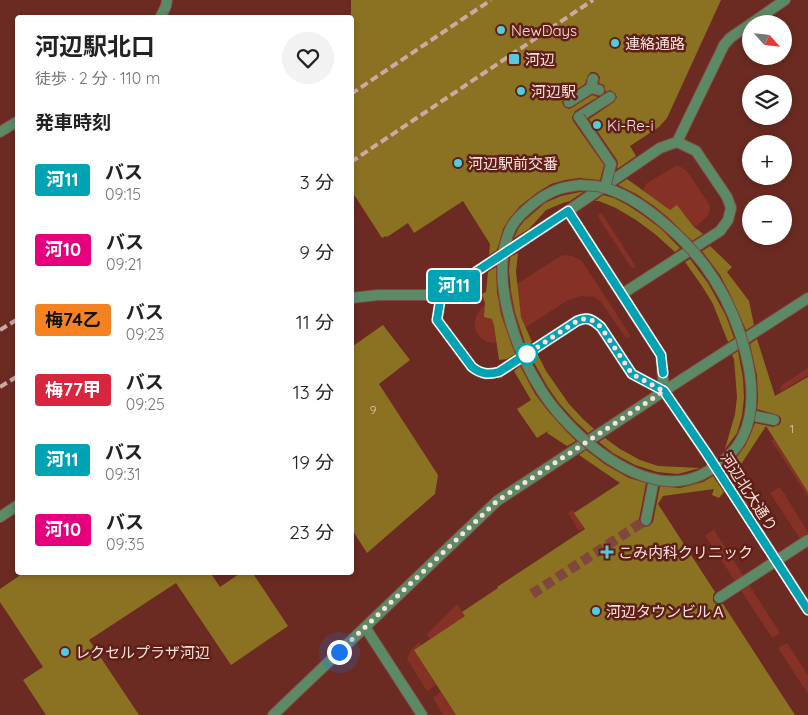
<!DOCTYPE html>
<html lang="ja">
<meta charset="utf-8">
<style>
body{margin:0;font-family:Quicksand,"Noto Sans JP",sans-serif;background:#f2f2f2;color:#222;height:100vh;display:flex;flex-direction:column;font-size:19px;white-space:nowrap}
*{box-sizing:border-box;margin:0}
p{font-size:16px;color:#767676}
.icon{flex:none;width:28px;height:28px;fill:none;stroke:currentColor;stroke-width:2;stroke-linecap:round;stroke-linejoin:round}
.map{position:relative;flex:1;overflow:hidden}
.sheet{position:absolute;left:15px;top:15px;width:339px;height:560px;display:flex;flex-direction:column;background:#fff;border-radius:5px;box-shadow:0 2px 8px #0003}
.sheet>*{flex:none}
.badge{padding:0 10px;border-radius:4px;font-size:18px;line-height:32px}
.needle{width:32px;rotate:117deg}
.controls{position:absolute;left:742px;top:15px;display:grid;gap:10px}
.controls a{display:grid;place-items:center;width:50px;height:50px;border-radius:50%;background:#fff;box-shadow:0 2px 8px #0003;font-size:25px}
.you{position:absolute;width:25px;height:25px;margin:-12px;border:4px solid #fff;border-radius:50%;background:#1a73e8;box-shadow:0 0 0 8px #1a73e833}
.map>.badge{position:absolute;translate:-50% -50%;box-shadow:0 0 0 2px #fff}
h2{padding:0 20px;font-size:19px;line-height:45px}
.round{display:grid;place-items:center;flex:none;width:52px;height:52px;border-radius:26px;background:#f2f2f2}
.summary{display:flex;align-items:center;justify-content:space-between;height:85px;padding:0 20px}
h1{font-size:24px;font-weight:700;line-height:38px}
ul{padding:0;list-style:none}
li{display:flex;align-items:center;gap:15px;height:70px;padding:0 20px}
li div{flex:1}
li b{display:block;font-size:19px}
li em{font-style:normal}
li .badge{min-width:55px;font-weight:700;text-align:center}
.map>svg:first-child{display:block}
</style>
<div class="map">
<svg width="808" height="715" viewBox="0 0 808 715">
<rect width="100%" height="100%" fill="#6b2b22"/>
<path fill="#863126" d="M676,166L681,167L686,170L709,204C710,209 710,212 707,216C704,222 679,238 672,237C669,237 668,235 665,234L642,200L641,193L647,183Z
M599,213L602,214L635,265V267L633,268L631,267L598,217Z
M564,255L572,256L582,261L630,335V337L626,338L601,302L594,297L581,296L568,300L503,342C477,347 465,324 484,305L559,257Z
M808,368V375L780,392L782,385Z
M774,439L808,491V497L771,440Z
M780,487L808,532V551L770,493Z
M573,510L584,528L579,531L568,513Z
M714,530L780,633L772,638L705,535Z
M457,604L465,616L430,639L427,634Z
M419,642L421,645L414,650L436,685L427,691L407,659L411,650Z
M787,643L808,675V694L778,648Z
M441,692L455,714L456,715H443L433,698Z"/>
<path fill="#8b7223" d="M351,0H721L667,118L659,127L630,146L636,156L617,169L618,163L617,160L589,119L614,102L617,97L615,93L610,90L606,92L604,85L599,83L600,77L598,74L595,72H591L588,75L585,84L563,98L562,102L563,105L566,108L570,109L592,95L598,97L575,111L572,117L573,121L604,165L600,180L579,178L565,180L551,184L538,192L520,206L509,219L503,229L497,250L489,255L490,244L463,201L414,233L408,223L387,237L386,236L382,238L351,190Z
M627,179L670,210L677,205L693,226L703,234L692,241L669,218L653,205L636,194L618,185Z
M580,192H583L570,201L563,203L546,210L529,229L514,238L518,229L524,221L545,203L561,196Z
M603,195L614,198L629,206L644,216L660,228L680,248L675,252L655,234L636,220L616,208L599,201H595Z
M710,246L732,267L727,272L749,301L754,325L746,330L729,292L720,275L702,251Z
M518,253L516,272L521,317L532,342L526,346L515,312L511,291L509,271L510,257Z
M690,259L708,283L726,316L734,338L728,342L713,304L702,286L685,262Z
M496,267L497,292L501,315L515,354L507,359L499,360L494,325L492,319L484,317L485,303L482,294L486,292L488,272Z
M383,325L410,360L379,384L438,475L435,494L367,553L351,528V343L353,346Z
M757,339L775,396L808,377V492L766,426L738,469H742L743,484L736,485L725,468L736,458L745,446L749,438L755,423L773,427L779,425L781,422V418L778,415L757,409L758,398L757,376L750,344Z
M738,351L743,378L744,398L742,416L737,433L725,449L735,414L737,397L734,359L732,355Z
M538,355L546,371L569,404L583,419L594,429L588,433L575,421L559,403L547,386L532,359Z
M520,366L535,394L548,411L565,430L576,441L567,446L547,433L548,431L537,438L517,409L531,400L514,371Z
M605,438L620,449L640,460L658,466L700,468L678,474L657,472L635,465L613,453L599,442Z
M586,450L606,465L629,478L646,483L639,519L640,523L644,527L649,526L653,522L660,486L680,488L703,482L713,476L724,492L719,498L712,495L714,489L663,496L658,504L715,592L713,595V601L716,604H723L795,715H456L414,650L465,616L462,612L498,588L497,587L585,529L574,513L620,483L579,455Z
M25,572H210L220,587L242,572H252L288,626L231,665L176,583L89,640L139,715H46L23,680L43,667L0,602V589Z"/>
<g fill="none" stroke-linecap="round" stroke-linejoin="round">
<path stroke="#81463e" stroke-width="10" stroke-dasharray="10 5" stroke-linecap="butt" d="M532,594L646,520"/>
<defs>
<path id="pedestrian" d="M593,79L591,88L599,90
M569,102L591,88
M579,117L610,97
M750,415L774,420
M646,520L654,479"/>
<path id="minor" d="M160,18L166,6L167,0
M0,132L18,121
M677,142L724,45L730,38L785,0
M568,211L661,355L664,391
M622,294L720,231L728,220L731,208L727,197L696,151L677,142L660,148L568,211L441,295L437,320L472,367C481,374 488,375 499,372L577,321C588,316 593,320 601,327L632,374L664,391
M351,298L378,295H441
M0,517L18,505
M365,627L422,715
M273,715L497,501L664,391"/>
<path id="tertiary" d="M808,298L664,391L716,467L808,610"/>
</defs>
<use href="#pedestrian" stroke="#824840" stroke-width="12"/>
<use href="#minor" stroke="#824840" stroke-width="12"/>
<use href="#tertiary" stroke="#824840" stroke-width="12"/>
<use href="#pedestrian" stroke="#5c8a66" stroke-width="10"/>
<use href="#minor" stroke="#5c8a66" stroke-width="10"/>
<use href="#tertiary" stroke="#5c8a66" stroke-width="10"/>
<path stroke="#cea9a3" stroke-width="4" stroke-dasharray="8 4" stroke-linecap="butt" d="M351,94L491,0
M351,162L593,0
M0,330L18,319
M0,387L18,376"/>
<defs>
<path id="pedestrian-bridge" d="M579,117L611,164L605,188
M580,185C586,186 594,185 601,187C641,196 692,244 714,279C739,318 765,391 743,436C735,454 718,466 701,475C643,502 569,434 541,390C515,349 490,279 509,232C512,224 520,215 527,209C536,201 546,193 559,189C565,187 573,186 580,185Z
M719,598L808,540"/>
</defs>
<use href="#pedestrian-bridge" stroke="#824840" stroke-width="12" stroke-linecap="butt"/>
<use href="#pedestrian-bridge" stroke="#5c8a66" stroke-width="10"/>
</g>
<g fill="none" stroke-linecap="round" stroke-linejoin="round">
<defs>
<path id="line" d="M663,373L661,355L568,211L441,295L437,320L472,367C481,374 488,375 499,372L577,321C588,316 593,320 601,327L632,374L664,391L707,454L808,610"/>
</defs>
<use href="#line" stroke="#fff" stroke-width="11"/>
<use href="#line" stroke="#00a3b4" stroke-width="8"/>
<path stroke="#fbe2dd" stroke-width="5" stroke-dasharray="0 9" d="M339,652L497,501L664,391L632,374L601,327C593,320 588,316 577,321L527,354"/>
</g>
<g fill="#54cade" stroke="#5f1f17" stroke-width="2">
<circle cx="501" cy="30" r="5"/>
<circle cx="615" cy="43" r="5"/>
<rect x="508" y="53" width="12" height="12" rx="2.5"/>
<circle cx="521" cy="91" r="5"/>
<circle cx="597" cy="125" r="5"/>
<circle cx="458" cy="163" r="5"/>
<path d="M604.5 544.5h5v5h5v5h-5v5h-5v-5h-5v-5h5z"/>
<circle cx="596" cy="611" r="5"/>
<circle cx="65" cy="652" r="5"/>
</g>
<circle fill="#fff" stroke="#00a3b4" stroke-width="2.5" cx="527" cy="354" r="10"/>
<g text-anchor="middle" dominant-baseline="central" stroke-width="5" stroke-linejoin="round" paint-order="stroke">
<g font-size="12" fill="#dfc6ae">
<text x="373" y="409">9</text>
<text x="792" y="428">1</text>
</g>
<g font-size="15" fill="#fbe2dd" stroke="#5f1f17" text-anchor="start">
<text x="511" y="30">NewDays</text>
<text x="625" y="43">連絡通路</text>
<text x="525" y="59">河辺</text>
<text x="531" y="91">河辺駅</text>
<text x="607" y="125">Ki-Re-i</text>
<text x="468" y="163">河辺駅前交番</text>
<text x="618" y="552">こみ内科クリニック</text>
<text x="606" y="611">河辺タウンビルＡ</text>
<text x="75" y="652">レクセルプラザ河辺</text>
</g>
<g font-size="15" fill="#fbe2dd" stroke="#5f1f17">
<text transform="translate(749 492) rotate(57)">河辺北大通り</text>
</g>
</g>
</svg>
<div class="controls">
<a><svg class="needle" viewBox="-14 -14 28 28"><path d="M0-13l5 13h-10z" fill="#e53935"/><path d="M0 13l5-13h-10z" fill="#767676"/></svg></a>
<a><svg class="icon" aria-label="layers" viewBox="0 0 24 24"><path d="M12 4l9 5-9 5-9-5zM3 14l9 5 9-5"/></svg></a>
<a>+</a>
<a>−</a>
</div>
<div class="you" style="left:339px;top:652px"></div>
<b class="badge" style="left:454px;top:286px;background:#00a3b4;color:#fff">河11</b>
<section class="sheet">
<div class="summary"><div><h1>河辺駅北口</h1><p>徒歩 · 2 分 · 110 m</p></div><a class="round"><svg class="icon" aria-label="heart" viewBox="0 0 24 24"><path d="M12 20l-8-8c-3-5 5-10 8-4 3-6 11-1 8 4z"/></svg></a></div>
<h2>発車時刻</h2>
<ul>
<li><span class="badge" style="background:#00a3b4;color:#fff">河11</span><div><b>バス</b><p>09:15</p></div><em>3 分</em></li>
<li><span class="badge" style="background:#e6007e;color:#fff">河10</span><div><b>バス</b><p>09:21</p></div><em>9 分</em></li>
<li><span class="badge" style="background:#f58220;color:#111">梅74乙</span><div><b>バス</b><p>09:23</p></div><em>11 分</em></li>
<li><span class="badge" style="background:#d7263d;color:#fff">梅77甲</span><div><b>バス</b><p>09:25</p></div><em>13 分</em></li>
<li><span class="badge" style="background:#00a3b4;color:#fff">河11</span><div><b>バス</b><p>09:31</p></div><em>19 分</em></li>
<li><span class="badge" style="background:#e6007e;color:#fff">河10</span><div><b>バス</b><p>09:35</p></div><em>23 分</em></li>
</ul>
</section>
</div>
